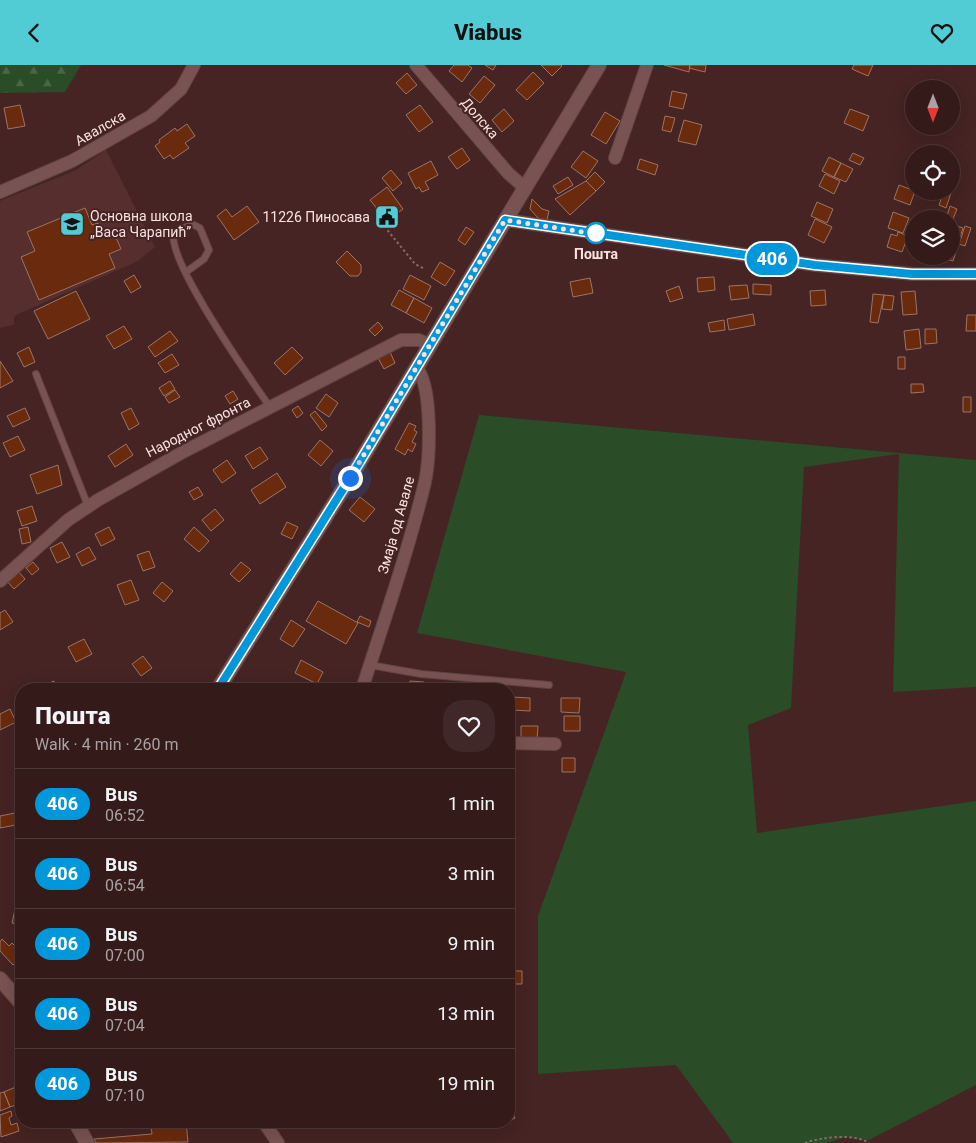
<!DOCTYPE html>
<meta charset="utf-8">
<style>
body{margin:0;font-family:Roboto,sans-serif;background:#3f2827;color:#f1f3f6;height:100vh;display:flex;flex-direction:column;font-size:19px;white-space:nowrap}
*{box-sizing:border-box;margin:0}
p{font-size:16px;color:#a9a1a2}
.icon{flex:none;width:28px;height:28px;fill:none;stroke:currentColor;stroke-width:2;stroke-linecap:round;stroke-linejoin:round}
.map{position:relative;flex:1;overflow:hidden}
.panel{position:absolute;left:15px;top:618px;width:500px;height:445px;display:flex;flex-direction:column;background:#341b1a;border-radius:20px;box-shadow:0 5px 20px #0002,0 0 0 1px #4e3939}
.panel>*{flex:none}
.badge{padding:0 10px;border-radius:16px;font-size:18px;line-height:32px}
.needle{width:32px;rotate:180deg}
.buttons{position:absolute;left:905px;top:15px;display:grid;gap:10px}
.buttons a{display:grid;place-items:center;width:55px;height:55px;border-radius:50%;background:#341b1a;box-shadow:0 5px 20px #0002,0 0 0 1px #4e3939;font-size:25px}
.you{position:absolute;width:25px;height:25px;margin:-12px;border:4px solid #fff;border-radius:50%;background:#1a73e8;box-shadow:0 0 0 8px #1a73e833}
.map>.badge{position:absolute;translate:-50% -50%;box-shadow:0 0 0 2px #fff}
.round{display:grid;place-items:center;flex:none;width:52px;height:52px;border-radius:20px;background:#3f2827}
.headline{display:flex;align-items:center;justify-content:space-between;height:85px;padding:0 20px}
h1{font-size:24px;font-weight:800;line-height:38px}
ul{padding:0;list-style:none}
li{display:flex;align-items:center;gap:15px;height:70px;padding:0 20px;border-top:1px solid #4e3939}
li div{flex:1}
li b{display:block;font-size:19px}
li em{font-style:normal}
li .badge{min-width:55px;font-weight:700;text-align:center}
header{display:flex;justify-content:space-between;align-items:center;height:65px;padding:0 20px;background:#51ccd5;color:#111;font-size:22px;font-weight:800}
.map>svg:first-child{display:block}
</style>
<header><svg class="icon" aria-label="back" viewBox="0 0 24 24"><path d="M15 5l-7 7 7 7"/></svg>Viabus<svg class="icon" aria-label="heart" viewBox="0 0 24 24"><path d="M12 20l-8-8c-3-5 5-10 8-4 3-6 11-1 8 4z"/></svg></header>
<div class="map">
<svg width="976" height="1078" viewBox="0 0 976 1078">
<defs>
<pattern id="forest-firs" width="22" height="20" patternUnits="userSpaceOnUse" patternTransform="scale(1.25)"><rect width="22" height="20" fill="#2a4c26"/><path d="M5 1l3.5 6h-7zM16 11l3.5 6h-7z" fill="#4a6645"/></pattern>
</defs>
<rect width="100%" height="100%" fill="#452423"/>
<path fill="#562e2d" d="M106,85L155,182L138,196L14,251V260L0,263V136L76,105Z"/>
<path fill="#2a4c26" d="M479,350L976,395V622L893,627L899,389L804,402L791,643L748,660L757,768L976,736V1020L867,1076L847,1072L826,1078H733L676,1000L538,1009V851L626,607L417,568Z"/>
<path fill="url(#forest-firs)" d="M0,0H81L65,27L0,28Z"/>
<path fill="#6a2a0d" stroke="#997567" d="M454,0H468L472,3L462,17L449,6Z
M485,0H496L493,5Z
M541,0H561L562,1L552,11Z
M664,0H690L689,7Z
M690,0H706L705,7L689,3Z
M854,0H873L868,11L852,4Z
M533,7L544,18L527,35L516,25Z
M407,8L417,20L406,29L396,18Z
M484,11L495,20L480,38L469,29Z
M672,26L687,29L683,44L669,41Z
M20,40L25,61L8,64L4,43Z
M420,40L433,57L419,67L406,50Z
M504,44L514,56L502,67L492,55Z
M850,44L869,51L863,66L844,58Z
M605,47L620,56L606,79L591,70Z
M665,51L675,53L671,67L662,65Z
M684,55L702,60L696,80L678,76Z
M187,59L195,71L185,78L189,83L173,94L170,90L164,94L155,81L160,77L159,75L175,63L177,66Z
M462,83L470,95L457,104L448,92Z
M583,86L598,96L586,113L571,102Z
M853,88L864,93L860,100L849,95Z
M829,92L841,98L834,112L822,106Z
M640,94L658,100L655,110L637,104Z
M431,96L438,110L425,117L429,124L422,127L419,122L416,124L408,108Z
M841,98L853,104L846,117L834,112Z
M391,105L402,118L393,126L382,113Z
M913,105L914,106V122L908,120Z
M595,107L605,117L596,126L586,116Z
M825,109L840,116L834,129L819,121Z
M568,112L573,120L558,129L553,121Z
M586,116L596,126L570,150L555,134Z
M899,120L915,126L910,140L894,134Z
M387,122L403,144L387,156L370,135Z
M951,124L952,125L946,143L939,140L944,126Z
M532,134L542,144L549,146L547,155L538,153L530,144Z
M817,137L833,144L827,158L811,151Z
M247,141L259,157L234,175L217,151L226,144L232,152Z
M950,141L957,144L951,159V154H946Z
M85,143L92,160L98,158L104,171L114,168L121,184L109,189L115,203L39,235L21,192L35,186L27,167Z
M893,147L909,153L903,168L888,163Z
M815,154L832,162L824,178L808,170Z
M957,161L963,163L958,178L952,176Z
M965,161L971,163L965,181L959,179Z
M466,162L474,167L465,180L458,175Z
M898,167L908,171L902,187L887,182L891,169L897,171Z
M951,179L958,181L953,196L940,192L951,191Z
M347,186L361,200V207L358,211H350L336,197Z
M440,197L455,206L445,221L431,212Z
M134,210L141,222L131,228L124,216Z
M410,210L431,221L424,235L403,224Z
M714,212L715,225L698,227L697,213Z
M590,213L593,228L573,232L570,217Z
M753,219L771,220V230L753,229Z
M747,220L749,233L731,235L729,221Z
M679,221L683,233L670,237L666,226Z
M399,225L414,233L406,248L391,240Z
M825,225L826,240L811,241L810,226Z
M76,226L90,254L48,274L34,246Z
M915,226L917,249L903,250L901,227Z
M873,229L884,230L878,258L870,257Z
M884,230L894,231L892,245L882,244Z
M414,233L432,243L424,258L406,248Z
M753,249L755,260L729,265L727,254Z
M967,250H976V266H966Z
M724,255L725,265L710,267L708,258Z
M378,257L383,263L375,271L369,265Z
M124,261L132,274L114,284L106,271Z
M919,264L921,283L906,285L904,266Z
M925,264H936L937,278L925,279Z
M170,266L178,276L155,292L148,282Z
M29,282L35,297L24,302L17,288Z
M292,282L303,293L285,310L274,298Z
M390,287L395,298L384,304L378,293Z
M172,289L179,300L165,308L158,298Z
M898,292H905V304H898Z
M0,296L13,316L0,323Z
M170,316L175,324L164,331L159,323Z
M911,319H923L924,327L911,328Z
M175,325L180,332L169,338L165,332Z
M233,326L238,334L230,339L225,331Z
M326,329L338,338L329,352L316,343Z
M963,332H971V347H963Z
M298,341L303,348L297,353L292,345Z
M25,343L30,354L13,362L7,351Z
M131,343L139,359L129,365L121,348Z
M315,346L327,361L322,366L310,350Z
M409,358L416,361L414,365L417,367L412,377L416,379L412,387L408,384L405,390L395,384Z
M18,371L25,385L10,392L3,378Z
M320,375L333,386L321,401L308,390Z
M126,379L133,390L115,402L108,391Z
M260,382L268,394L253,404L245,391Z
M227,395L236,408L222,418L213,405Z
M58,400L62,420L37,429L30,410Z
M277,408L286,422L260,439L251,425Z
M198,422L203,430L194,435L189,427Z
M360,432L375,444L364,457L349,445Z
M32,441L37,456L22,461L17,446Z
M215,444L224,455L211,466L202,455Z
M287,457L298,462L292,474L281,469Z
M28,462L31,477L22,479L19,464Z
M109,462L115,474L101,481L95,469Z
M194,462L209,476L199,487L184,474Z
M62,477L70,492L57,498L50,483Z
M89,482L96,494L82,501L76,489Z
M149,486L155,502L143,506L137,490Z
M33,497L39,504L32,510L26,503Z
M241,497L251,505L239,517L230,509Z
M18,506L25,514L14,524L7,516Z
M131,515L139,535L125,540L117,520Z
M162,517L173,526L164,537L153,528Z
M318,536L358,558L346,579L306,556Z
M5,545L13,557L0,565V548Z
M360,551L371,556L369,562L357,557Z
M291,555L305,564L293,582L280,574Z
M84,574L92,589L76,597L68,582Z
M143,591L152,603L141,611L132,599Z
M301,595L323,607L317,619L295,608Z
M54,616L57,624H41L40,622Z
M410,616L424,617L423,624H409Z
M278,618L288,624H275Z
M384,620L401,624H383Z
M512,632L530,633V646L512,645Z
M561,633H580L579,648L561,647Z
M10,644L16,657L0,665V649Z
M564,651H580V666H564Z
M521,661H538L537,675L521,674Z
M562,693H575V707H562Z
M20,747L21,759L0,763V751Z
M16,840L21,841V860L12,858Z
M513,848L514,859L509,860V849Z
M2,874L9,881L12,878L21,887V892L13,900L0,886V877Z
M509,906H522V919H509Z
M21,972V985L15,977Z
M18,1021L21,1038L10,1042L4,1027Z
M4,1027L10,1042L0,1046V1028Z
M509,1041L515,1053L509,1056Z
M11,1046L12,1051L9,1053L11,1060L17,1058L19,1066L1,1072L0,1050Z
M88,1056H148L91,1062Z
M186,1057L188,1077L96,1078L94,1074L152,1069L151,1060Z"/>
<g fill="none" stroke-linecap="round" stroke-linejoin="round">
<defs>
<path id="service" d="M186,207L204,194L209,185L200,163L192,159L174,168C166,194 251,315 270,342
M36,309L88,441
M370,600L421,609L549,620"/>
<path id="minor" d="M416,0L508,108L525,123
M615,93L647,0
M0,127L72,96L151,51L181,24L194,0
M505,155L815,200L913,209H976
M0,516L68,455L98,435L183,387L401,275H419L430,280
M362,624C384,556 408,487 425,417C430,393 433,320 416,302
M509,678L555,679
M263,1056L278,1078"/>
<path id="tertiary" d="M0,914L21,938"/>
<path id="secondary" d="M218,624L350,413L599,0
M75,1056L87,1078"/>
</defs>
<use href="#service" stroke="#604343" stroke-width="8"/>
<use href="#minor" stroke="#604343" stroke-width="14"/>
<use href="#tertiary" stroke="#604343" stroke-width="16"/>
<use href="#secondary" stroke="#604343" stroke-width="16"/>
<path stroke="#876a69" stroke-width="2" stroke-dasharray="2.5 2.5" stroke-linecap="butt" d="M389,155L390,157L384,161L415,199L425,204
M805,1078C822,1072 853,1068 869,1078"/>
<use href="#service" stroke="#785351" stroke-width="6"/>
<use href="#minor" stroke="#785351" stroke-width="12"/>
<use href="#tertiary" stroke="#785351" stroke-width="14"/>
<use href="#secondary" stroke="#785351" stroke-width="14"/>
</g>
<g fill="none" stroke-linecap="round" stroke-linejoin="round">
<defs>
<path id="line" d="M218,624L350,413L505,155L815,200L912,209H976"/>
</defs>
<use href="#line" stroke="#fff" stroke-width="11"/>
<use href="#line" stroke="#0098da" stroke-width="8"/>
<path stroke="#f8e1df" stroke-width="5" stroke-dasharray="0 9" d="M350,413L505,155L603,170L596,168"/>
</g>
<defs>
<symbol id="civic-square" viewBox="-11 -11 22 22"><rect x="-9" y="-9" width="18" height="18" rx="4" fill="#51ccd5" stroke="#452423"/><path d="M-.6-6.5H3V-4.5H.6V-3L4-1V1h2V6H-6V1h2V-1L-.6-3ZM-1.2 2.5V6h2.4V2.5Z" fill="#111"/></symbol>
<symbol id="school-square" viewBox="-11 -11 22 22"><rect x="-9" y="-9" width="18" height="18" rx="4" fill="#51ccd5" stroke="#452423"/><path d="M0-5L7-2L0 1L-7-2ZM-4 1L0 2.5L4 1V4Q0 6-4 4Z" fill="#111"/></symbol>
</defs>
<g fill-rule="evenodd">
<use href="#civic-square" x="373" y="138" width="28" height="28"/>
<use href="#school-square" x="58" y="145" width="28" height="28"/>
</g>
<circle fill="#fff" stroke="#0098da" stroke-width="2.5" cx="596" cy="168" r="10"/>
<g text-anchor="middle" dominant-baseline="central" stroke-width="4" stroke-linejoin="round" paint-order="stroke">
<g font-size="14" fill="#f8e1df" stroke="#452423">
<text transform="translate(480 53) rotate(49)">Долска</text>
<text transform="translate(100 63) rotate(-30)">Авалска</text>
<text transform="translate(198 362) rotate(-27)">Народног фронта</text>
<text transform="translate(396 460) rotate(-74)">Змаја од Авале</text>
</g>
<g font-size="14" fill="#f8e1df" stroke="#452423" text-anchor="start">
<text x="90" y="151">Основна школа<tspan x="90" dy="16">„Васа Чарапић”</tspan></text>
<text x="370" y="152" text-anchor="end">11226 Пиносава</text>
</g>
<g font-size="14" font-weight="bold" fill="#f8e1df" stroke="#452423">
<text x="596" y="189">Пошта</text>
</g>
</g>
</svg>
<div class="buttons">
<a><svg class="needle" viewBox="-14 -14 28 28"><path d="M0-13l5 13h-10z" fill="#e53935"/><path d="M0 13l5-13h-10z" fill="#a9a1a2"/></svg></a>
<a><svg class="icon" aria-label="locate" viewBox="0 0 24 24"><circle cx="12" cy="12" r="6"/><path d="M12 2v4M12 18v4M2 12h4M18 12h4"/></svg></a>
<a><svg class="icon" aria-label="layers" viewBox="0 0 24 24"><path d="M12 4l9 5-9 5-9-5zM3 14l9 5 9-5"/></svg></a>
</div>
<div class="you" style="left:350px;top:413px"></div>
<b class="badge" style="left:772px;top:194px;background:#0098da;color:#fff">406</b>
<section class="panel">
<div class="headline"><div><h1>Пошта</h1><p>Walk · 4 min · 260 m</p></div><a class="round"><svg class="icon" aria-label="heart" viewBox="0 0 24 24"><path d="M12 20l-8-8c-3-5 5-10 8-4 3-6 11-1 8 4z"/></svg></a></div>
<ul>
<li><span class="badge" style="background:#0098da;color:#fff">406</span><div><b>Bus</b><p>06:52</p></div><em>1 min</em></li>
<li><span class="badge" style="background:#0098da;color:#fff">406</span><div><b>Bus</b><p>06:54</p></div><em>3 min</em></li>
<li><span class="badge" style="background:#0098da;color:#fff">406</span><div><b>Bus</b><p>07:00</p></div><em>9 min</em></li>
<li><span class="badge" style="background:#0098da;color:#fff">406</span><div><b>Bus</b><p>07:04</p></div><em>13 min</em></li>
<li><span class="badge" style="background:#0098da;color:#fff">406</span><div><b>Bus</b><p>07:10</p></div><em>19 min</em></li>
</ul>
</section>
</div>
